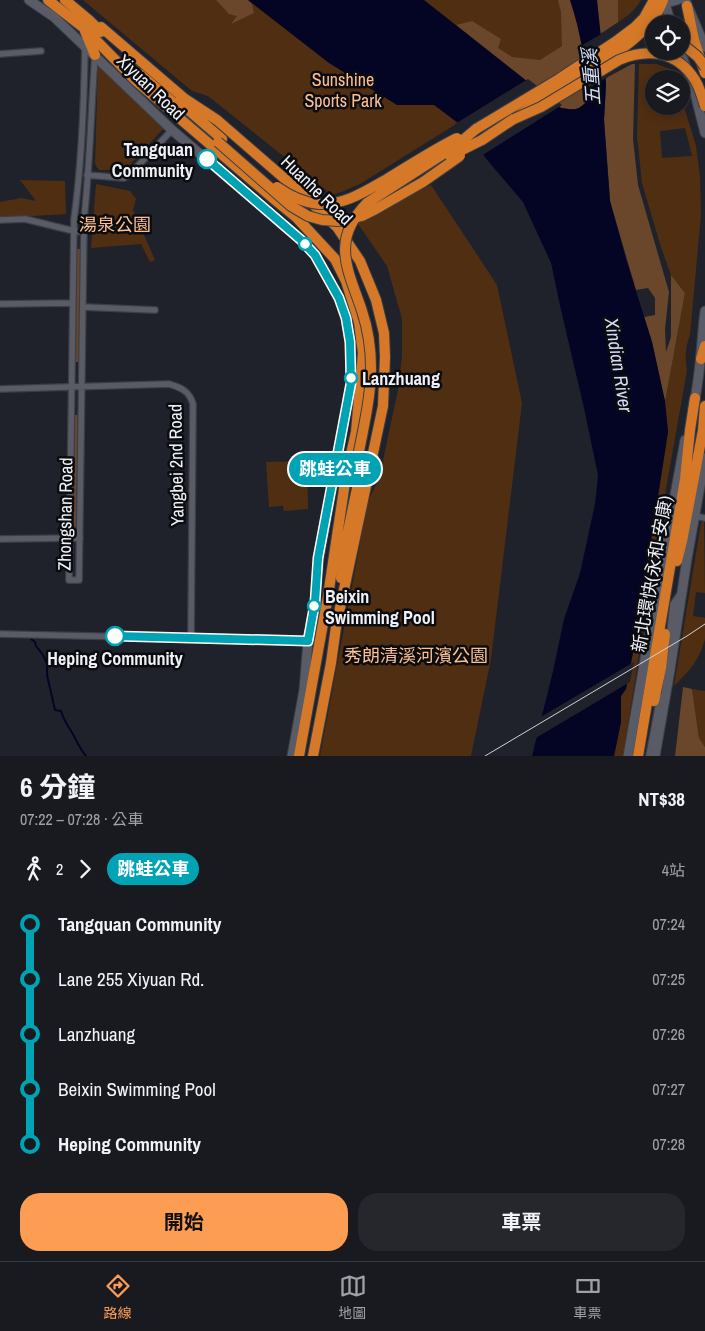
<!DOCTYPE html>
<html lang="zh-TW">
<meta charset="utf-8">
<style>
body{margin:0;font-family:"Archivo Narrow","Noto Sans TC",sans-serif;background:#25272d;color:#f1f3f6;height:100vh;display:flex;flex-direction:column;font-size:19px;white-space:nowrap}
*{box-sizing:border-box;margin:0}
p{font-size:16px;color:#9fa1a5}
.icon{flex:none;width:28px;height:28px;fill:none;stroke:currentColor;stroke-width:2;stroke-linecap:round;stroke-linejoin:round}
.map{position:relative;height:756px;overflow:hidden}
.sheet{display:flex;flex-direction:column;background:#181a20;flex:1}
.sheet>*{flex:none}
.badge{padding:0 10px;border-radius:16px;font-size:18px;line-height:32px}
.fabs{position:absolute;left:645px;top:15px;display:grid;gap:10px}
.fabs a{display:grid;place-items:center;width:45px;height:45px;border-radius:50%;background:#181a20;box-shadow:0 2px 12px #0003,0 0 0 1px #36383e;font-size:25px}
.map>.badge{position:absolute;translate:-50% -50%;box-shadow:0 0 0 2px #fff}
.legs{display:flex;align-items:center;gap:8px;height:55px;padding:0 20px;font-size:16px}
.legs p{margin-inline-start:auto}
.headline{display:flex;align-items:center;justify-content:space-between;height:85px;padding:0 20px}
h1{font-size:28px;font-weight:700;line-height:38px}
.primary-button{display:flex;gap:10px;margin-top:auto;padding:10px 20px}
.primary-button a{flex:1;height:58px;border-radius:20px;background:#fc9d53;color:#111;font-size:20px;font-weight:700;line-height:58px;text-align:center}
.primary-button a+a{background:#25272d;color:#f1f3f6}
ul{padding:0 20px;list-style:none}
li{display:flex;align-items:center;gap:18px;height:55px;font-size:19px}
li i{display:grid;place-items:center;width:8px;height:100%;margin:0 6px;background:currentColor}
li i::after{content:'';width:12px;height:12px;margin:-6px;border:4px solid;border-radius:50%;background:#181a20}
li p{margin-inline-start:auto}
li:first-child i{background:linear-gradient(#0000 50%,currentColor 0)}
li:last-child i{background:linear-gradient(currentColor 50%,#0000 0)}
.dock{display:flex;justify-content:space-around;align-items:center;height:70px;border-top:1px solid #36383e;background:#181a20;font-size:14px;color:#9fa1a5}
.dock a{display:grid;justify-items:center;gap:2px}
.dock .on{color:#fc9d53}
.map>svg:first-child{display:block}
</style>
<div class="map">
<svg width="705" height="756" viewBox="0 0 705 756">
<rect width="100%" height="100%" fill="#20222b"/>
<path fill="#502e12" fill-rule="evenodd" d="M83,0H641C632,16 615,24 600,34L360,184L344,191L332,195L208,96L192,91Z
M639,64H657L672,70L675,79H654V106H681V97L696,146L700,176L701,214L690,335C685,349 685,356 687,370L663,506L661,512V513L623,756H614L621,722V696L626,689L635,642L658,498L668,432L665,402L685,293L671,275L660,244L642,183L637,136ZM685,128L692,156L662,158L660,131Z
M98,65L164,128L125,170H99L95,164Z
M20,180L65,181L66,214L0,218V202L21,198L36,201Z
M96,184L130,191L136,199L133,210L155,260L150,262L141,244L91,248Z
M431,185L497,285L522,403L491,659L471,756H320L368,501L379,479L398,390L402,356V319L387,266L356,221Z
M307,461L308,509L284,511L283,506L269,507L266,462Z
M704,521L705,593L696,592L693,616L705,618C705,624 705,632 705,639C699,661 690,670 674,686L701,523Z
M692,689L705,691V747L699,738Z"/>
<path fill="#6a462a" d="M216,0H248L252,4L254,13L231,24L237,16L229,14Z
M558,0H570C581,32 586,67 588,100C578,111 576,110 561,108L456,25L472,21L501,39L498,48L512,57L540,60L562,46L561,12Z
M597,0H618V22L600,34Z
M632,64H635L633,139L638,185L669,292L665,329L666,352L671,337V275L685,293L665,402L652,342L644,317L655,315V298L648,288L636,290L610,201L604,120L606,85V78Z
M76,249H81L79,362H74Z
M73,415H78L76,530L74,531L72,530Z
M683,687L692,689L699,738L705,747V756H675Z"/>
<path fill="#040524" d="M248,0H424L561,108C576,110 578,111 588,100C586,67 581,32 570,0H597L606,85L604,120L610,201L626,259L652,342L665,401L668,432L635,642L626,689L621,696V722L614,756H532L553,671L564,619L580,573L595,504L598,475L584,408L561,310L551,263L523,202L493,167L458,123L434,105H397L329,63Z"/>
<path fill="#20222b" d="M603,33L608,77L585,91L579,47Z
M528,79L562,105L481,156L455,124Z
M634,662L630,682L534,739L539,718Z"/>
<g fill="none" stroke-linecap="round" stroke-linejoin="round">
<path stroke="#040524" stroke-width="2" d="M31,639L35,642L36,646L43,655L47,664V675L55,710L61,711C64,722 70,728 75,738C78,744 81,750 86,756"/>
<defs>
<path id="street" d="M85,47C84,104 82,162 74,219L69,580H79L84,219C90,164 91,110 95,55
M0,54L41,51
M87,175L124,178L132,172L172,130
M0,220L25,219L74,231L84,232
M0,304L73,303
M83,307L155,310
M0,389L169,384C182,388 189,391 193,404L191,638
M695,516L705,518
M0,539L80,538
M0,634L308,641
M669,641L673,604L680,594
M649,756L660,697"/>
<path id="secondary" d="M29,0L54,17L172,130L301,240L315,255L339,298L346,319L350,342L351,358V383L319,558L315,601L308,641L304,690L292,756
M664,0L671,24
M685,0L705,47
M666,3L677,0
M680,51L693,86L705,133
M694,403C701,373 701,342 705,311
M628,756L645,659L685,440
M655,756L670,670L687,559L705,458"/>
<path id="highway" d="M48,0L84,28L136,81L275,200L297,218L335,259L346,281L359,322L363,353L356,432L346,476L328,596L299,756
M65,0L89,20L101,32
M687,6L694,40L705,73
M97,29L101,27L185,99L217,120L300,192L337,227L360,261L376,300L384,333L385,357L383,406L336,627L331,663L313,756
M85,31L95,55
M127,66L141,75L182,110
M179,102L222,139
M476,129L559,79L615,42L635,27L644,18L654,0
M482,140C509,122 536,104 563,86C596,64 649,40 663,0
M701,359L705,346
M677,561L682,541L703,430L705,406
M341,578L344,550L359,479
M654,701L661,668L665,634
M638,756L685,479L690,430L695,398"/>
</defs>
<use href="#street" stroke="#3c3e45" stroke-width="8"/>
<use href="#secondary" stroke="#3c3e45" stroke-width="11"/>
<use href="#highway" stroke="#3c3e45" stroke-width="12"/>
<use href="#street" stroke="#595c66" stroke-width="5.5"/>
<use href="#secondary" stroke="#595c66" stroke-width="9"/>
<use href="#highway" stroke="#d57929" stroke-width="10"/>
<path stroke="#cfd1d8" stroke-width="1" d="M485,756L687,636L705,624"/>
<defs>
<path id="highway-bridge" d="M681,43L698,57L705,67
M514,119L541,107L619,60C648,48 677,51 695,80C700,88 702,97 705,106
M218,142L291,206L308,216L322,220L338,221L346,220L362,216L376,209L423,182L460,156
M450,156L482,140
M277,187C290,196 304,203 319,204C345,205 366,191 387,179C410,165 433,150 457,138
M354,477C360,443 371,402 371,368C371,349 368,329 362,311C348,269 330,241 367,203L457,145L476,129"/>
</defs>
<use href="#highway-bridge" stroke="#3c3e45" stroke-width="12" stroke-linecap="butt"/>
<use href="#highway-bridge" stroke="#d57929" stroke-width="10"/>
</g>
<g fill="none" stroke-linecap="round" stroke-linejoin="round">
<defs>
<path id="line-1" d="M115,636L308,641L315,602L318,558L351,383L350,342L346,318L339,298L315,255L301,240L207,159"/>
</defs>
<use href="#line-1" stroke="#fff" stroke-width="11"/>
<use href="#line-1" stroke="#00a3b4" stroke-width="8"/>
</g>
<g fill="#fff" stroke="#00a3b4" stroke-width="2.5">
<circle cx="207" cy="159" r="9"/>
<circle cx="305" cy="244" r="6"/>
<circle cx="351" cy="378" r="6"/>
<circle cx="314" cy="606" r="6"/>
<circle cx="115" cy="636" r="9"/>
</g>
<g text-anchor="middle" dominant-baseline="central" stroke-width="5" stroke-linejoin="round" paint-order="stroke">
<g font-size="18" fill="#fdbe90" stroke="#0b0c10">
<text x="343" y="79">Sunshine<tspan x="343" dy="21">Sports Park</tspan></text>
<text x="115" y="224">湯泉公園</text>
<text x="416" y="655">秀朗清溪河濱公園</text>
</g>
<g font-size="18" fill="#eff1f7" stroke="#0b0c10">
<text transform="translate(151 87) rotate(44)">Xiyuan Road</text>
<text transform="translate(317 190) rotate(44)">Huanhe Road</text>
<text transform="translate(176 465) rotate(-91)">Yangbei 2nd Road</text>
<text transform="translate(65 514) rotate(-89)">Zhongshan Road</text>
<text transform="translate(652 574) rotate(-80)">新北環快(永和-安康)</text>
</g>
<g font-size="18" font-weight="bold" fill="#eff1f7" stroke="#0b0c10" text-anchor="start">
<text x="193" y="149" text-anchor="end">Tangquan<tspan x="193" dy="21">Community</tspan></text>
<text x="362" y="378">Lanzhuang</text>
<text x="325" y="596">Beixin<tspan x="325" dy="21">Swimming Pool</tspan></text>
<text x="115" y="658" text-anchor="middle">Heping Community</text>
</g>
<g font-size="19" font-style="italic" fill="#d3dbf6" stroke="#0b0c10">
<text transform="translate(591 77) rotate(-94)">五重溪</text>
<text transform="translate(619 365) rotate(81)">Xindian River</text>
</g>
</g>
</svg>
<div class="fabs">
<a><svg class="icon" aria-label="locate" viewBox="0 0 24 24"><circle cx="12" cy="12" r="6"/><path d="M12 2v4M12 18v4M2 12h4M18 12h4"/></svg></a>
<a><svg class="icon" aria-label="layers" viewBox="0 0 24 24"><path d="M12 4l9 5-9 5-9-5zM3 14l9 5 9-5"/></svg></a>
</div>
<b class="badge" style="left:335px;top:469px;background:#00a3b4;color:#fff">跳蛙公車</b>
</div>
<section class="sheet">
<div class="headline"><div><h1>6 分鐘</h1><p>07:22 – 07:28 · 公車</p></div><b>NT$38</b></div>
<div class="legs"><svg class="icon" aria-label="walk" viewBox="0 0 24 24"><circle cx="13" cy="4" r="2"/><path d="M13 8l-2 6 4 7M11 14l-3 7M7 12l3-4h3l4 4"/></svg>2<svg class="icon" aria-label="forward" viewBox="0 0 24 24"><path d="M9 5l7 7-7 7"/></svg><b class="badge" style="background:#00a3b4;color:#fff">跳蛙公車</b><p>4站</p></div>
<ul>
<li><i style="color:#00a3b4"></i><b>Tangquan Community</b><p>07:24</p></li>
<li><i style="color:#00a3b4"></i><span>Lane 255 Xiyuan Rd.</span><p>07:25</p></li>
<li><i style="color:#00a3b4"></i><span>Lanzhuang</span><p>07:26</p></li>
<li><i style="color:#00a3b4"></i><span>Beixin Swimming Pool</span><p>07:27</p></li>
<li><i style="color:#00a3b4"></i><b>Heping Community</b><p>07:28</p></li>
</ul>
<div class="primary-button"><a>開始</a><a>車票</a></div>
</section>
<nav class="dock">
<a class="on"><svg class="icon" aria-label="directions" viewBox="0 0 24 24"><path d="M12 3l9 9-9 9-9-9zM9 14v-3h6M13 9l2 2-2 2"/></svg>路線</a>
<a><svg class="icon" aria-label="map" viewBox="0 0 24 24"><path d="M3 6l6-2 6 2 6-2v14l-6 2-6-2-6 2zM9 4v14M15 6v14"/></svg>地圖</a>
<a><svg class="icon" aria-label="tickets" viewBox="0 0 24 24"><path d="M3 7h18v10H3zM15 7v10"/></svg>車票</a>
</nav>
